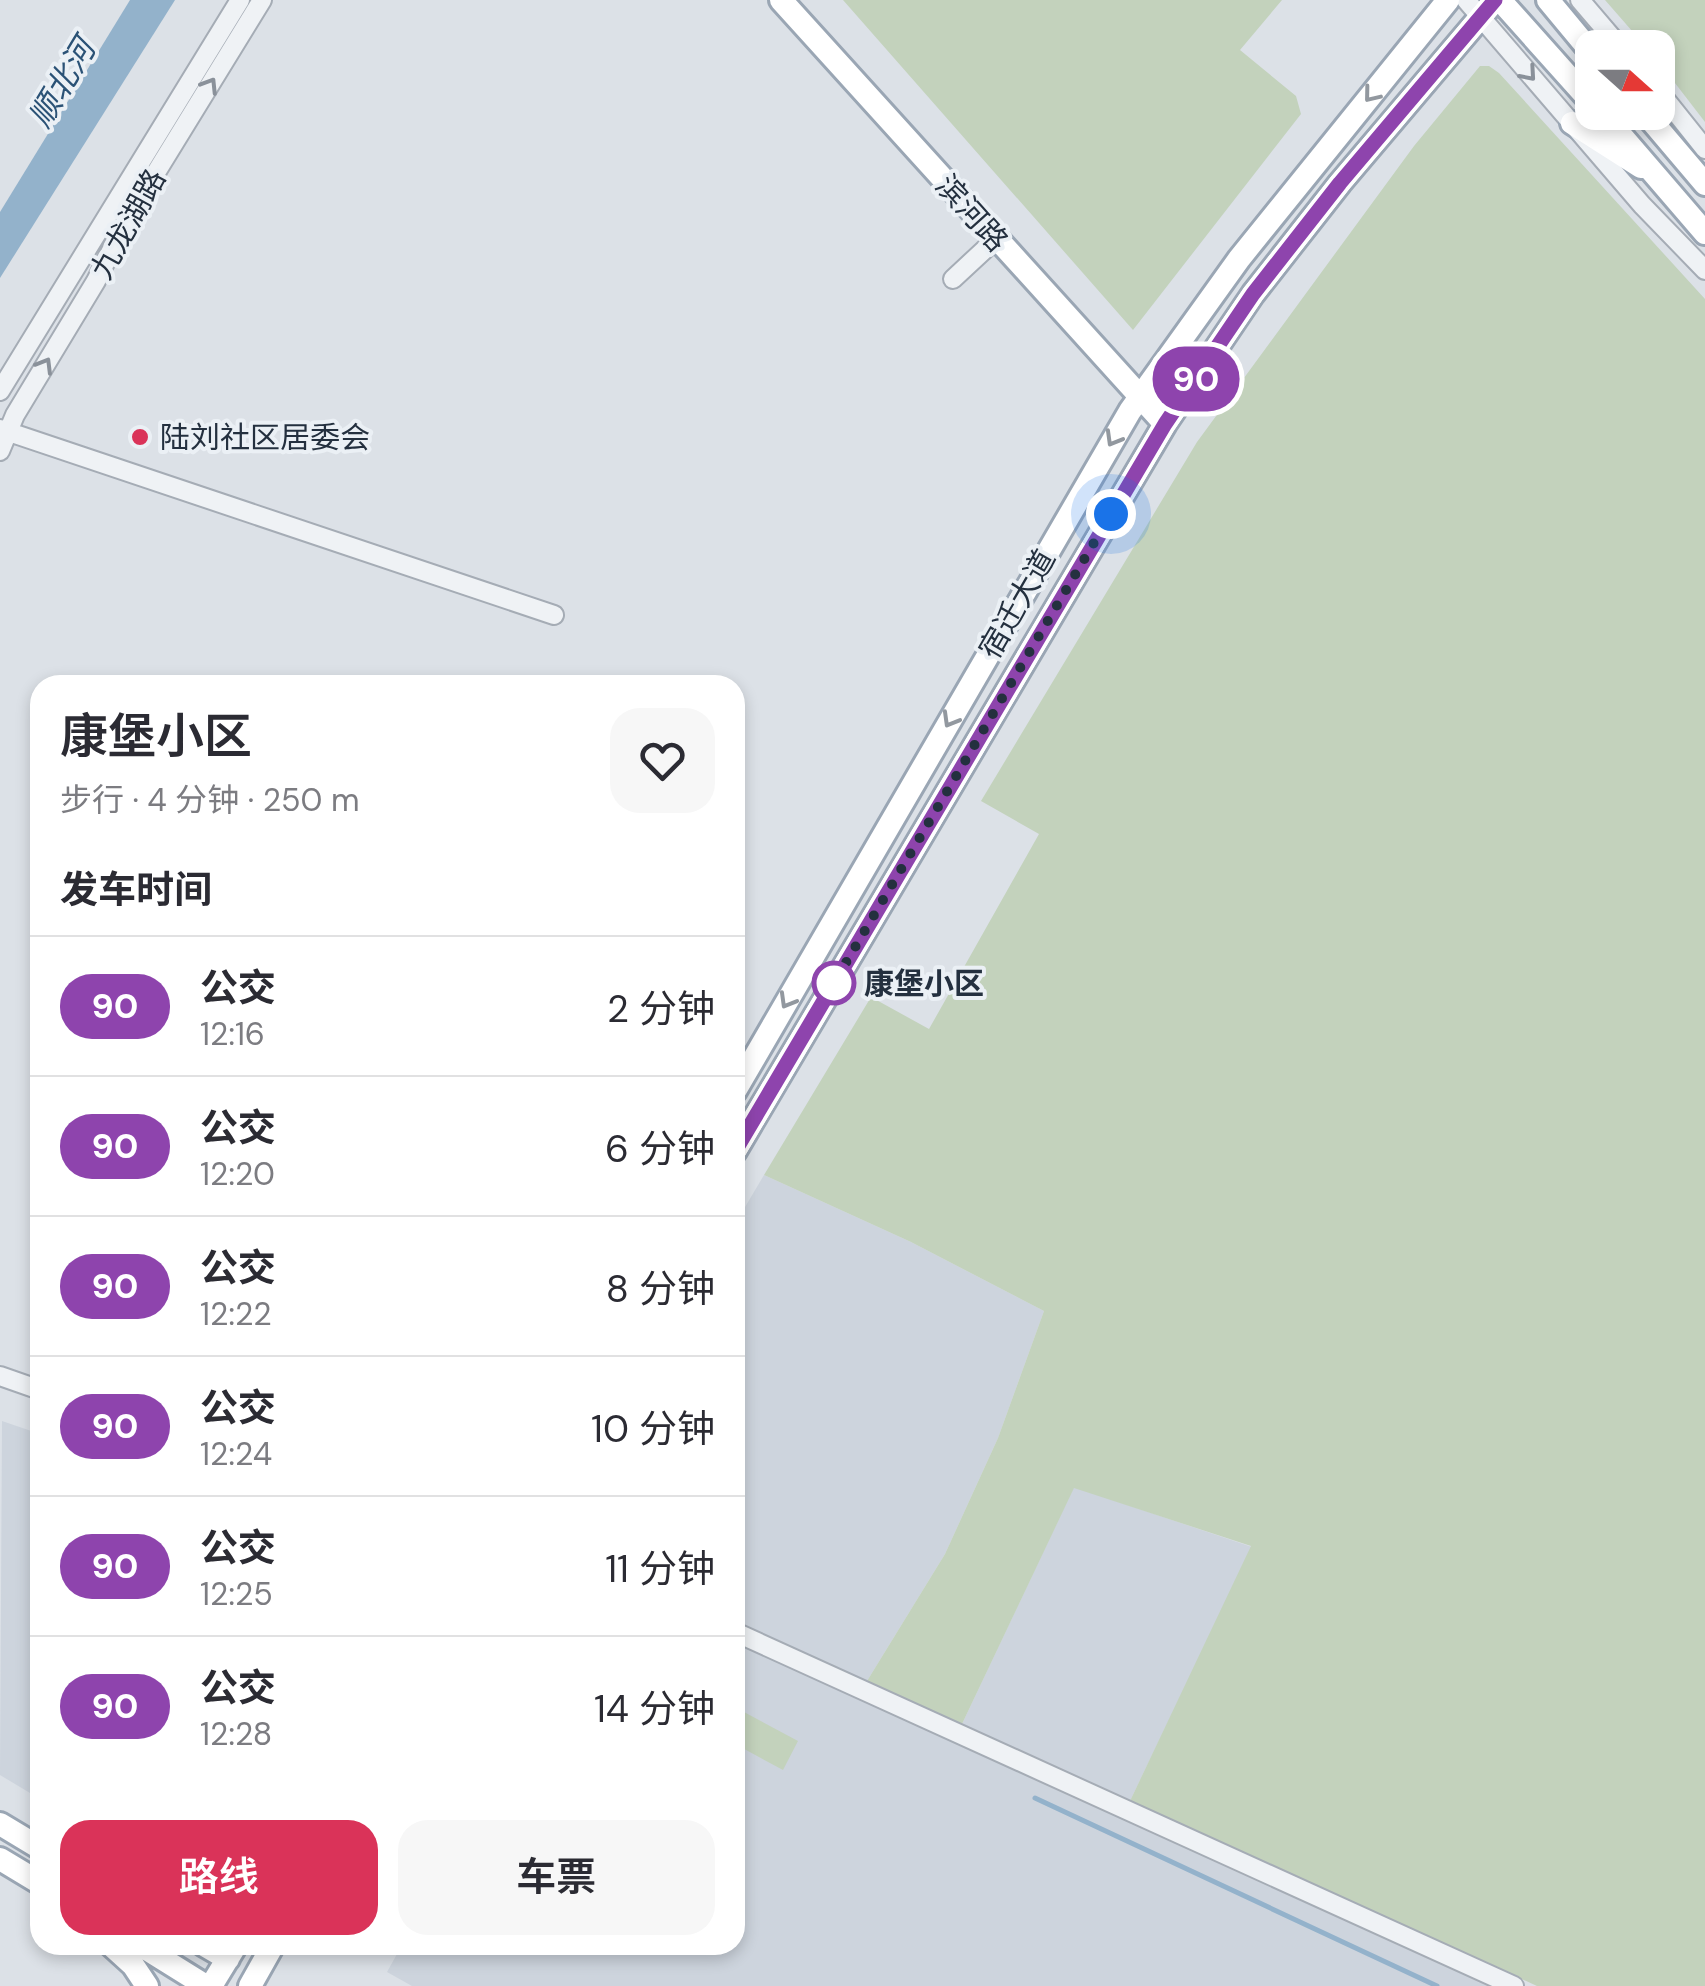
<!DOCTYPE html>
<html lang="zh">
<meta charset="utf-8">
<style>
body{margin:0;font-family:"DM Sans","Noto Sans SC",sans-serif;background:#f7f7f7;color:#2b2b33;height:100vh;display:flex;flex-direction:column;font-size:38px;white-space:nowrap}
*{box-sizing:border-box;margin:0}
p{font-size:32px;color:#7c7c81}
.icon{flex:none;width:55px;height:55px;fill:none;stroke:currentColor;stroke-width:2;stroke-linecap:round;stroke-linejoin:round}
.map{position:relative;flex:1;overflow:hidden}
.details{position:absolute;left:30px;top:675px;width:715px;height:1280px;display:flex;flex-direction:column;background:#fff;border-radius:30px;box-shadow:0 5px 15px #0003}
.details>*{flex:none}
.badge{padding:0 20px;border-radius:32px;font-size:35px;line-height:65px}
.needle{width:65px;rotate:111deg}
.controls{position:absolute;left:1575px;top:30px;display:grid;gap:20px}
.controls a{display:grid;place-items:center;width:100px;height:100px;border-radius:20px;background:#fff;box-shadow:0 5px 15px #0003;font-size:50px}
.you{position:absolute;width:50px;height:50px;margin:-25px;border:8px solid #fff;border-radius:50%;background:#1a73e8;box-shadow:0 0 0 15px #1a73e833}
.map>.badge{position:absolute;translate:-50% -50%;box-shadow:0 0 0 5px #fff}
h2{padding:0 30px;font-size:38px;line-height:90px}
.round{display:grid;place-items:center;flex:none;width:105px;height:105px;border-radius:30px;background:#f7f7f7}
.summary{display:flex;align-items:center;justify-content:space-between;height:170px;padding:0 30px}
h1{font-size:48px;font-weight:600;line-height:75px}
.action{display:flex;gap:20px;margin-top:auto;padding:20px 30px}
.action a{flex:1;height:115px;border-radius:30px;background:#da3359;color:#fff;font-size:40px;font-weight:600;line-height:115px;text-align:center}
.action a+a{background:#f7f7f7;color:#2b2b33}
ul{padding:0;list-style:none}
li{display:flex;align-items:center;gap:30px;height:140px;padding:0 30px;border-top:2px solid #e1e1e2}
li div{flex:1}
li b{display:block;font-size:38px}
li em{font-style:normal}
li .badge{min-width:110px;font-weight:700;text-align:center}
.map>svg:first-child{display:block}
</style>
<div class="map">
<svg width="1705" height="1986" viewBox="0 0 1705 1986">
<rect width="100%" height="100%" fill="#dce1e7"/>
<path fill="#cdd4dd" d="M764,1175L911,1242L1044,1311L998,1438L945,1554L867,1681L735,1621V1224Z
M2,1421L40,1434V1799L0,1775Z
M1074,1487L1252,1547L1130,1801L962,1724Z
M735,1641L1492,1986H412L387,1972L402,1945H735Z"/>
<path fill="#c3d2bc" d="M843,0H1282L1240,50L1296,96L1301,114L1133,330Z
M1605,0H1705V122L1658,61V48L1646,47Z
M1480,66H1489L1499,73L1705,299V1986H1537L1130,1801L1251,1546L1074,1488L962,1724L867,1681L945,1554L998,1438L1044,1311L911,1242L764,1175L871,997L929,1029L1039,834L981,801L1197,442L1414,146Z
M744,1712L798,1741L783,1770L735,1744V1729Z"/>
<path fill="#93b2cb" d="M130,0H175L0,278V212Z"/>
<g fill="none" stroke-linecap="round" stroke-linejoin="round">
<path stroke="#93b2cb" stroke-width="5" d="M1035,1798L1437,1986"/>
<defs>
<path id="minor" d="M1466,0L1642,205L1705,270
M1580,0L1621,48
M1658,90L1705,149
M953,279L996,239
M0,391L240,0
M0,429L554,615
M0,451L15,415L96,281L125,223L262,0
M0,1376L40,1390
M735,1632L1514,1986"/>
<path id="major" d="M781,0L1165,424
M1500,0L1592,103
M1548,0L1592,53
M1601,112L1705,233
M1644,112L1705,184
M1572,123L1641,167
M735,1091L1130,411L1239,259L1448,0
M735,1151L1165,424L1253,294L1340,183L1495,0
M0,1824L40,1848
M0,1859L40,1883
M111,1945L133,1965L147,1986
M140,1945L206,1986
M204,1945L228,1959
M211,1986L236,1945
M250,1986L273,1945"/>
</defs>
<use href="#minor" stroke="#a5acb5" stroke-width="22"/>
<use href="#major" stroke="#9aa6b4" stroke-width="28"/>
<use href="#minor" stroke="#eff2f5" stroke-width="18"/>
<use href="#major" stroke="#fff" stroke-width="22"/>
</g>
<defs><path id="oneway-chevron" d="M-2-3.5L2.5 0L-2 3.5" fill="none" stroke-width="1.6" stroke-linecap="round" stroke-linejoin="round" transform="scale(2.5)"/></defs>
<g stroke="#8a919a">
<use href="#oneway-chevron" transform="translate(1529 74) rotate(49)"/>
<use href="#oneway-chevron" transform="translate(210 85) rotate(-58)"/>
<use href="#oneway-chevron" transform="translate(45 365) rotate(-59)"/>
</g>
<g stroke="#92989f">
<use href="#oneway-chevron" transform="translate(1371 95) rotate(129)"/>
<use href="#oneway-chevron" transform="translate(1113 439) rotate(120)"/>
<use href="#oneway-chevron" transform="translate(950 720) rotate(120)"/>
<use href="#oneway-chevron" transform="translate(787 1001) rotate(120)"/>
</g>
<g fill="none" stroke-linecap="round" stroke-linejoin="round">
<defs>
<path id="line" d="M735,1151L1165,424L1253,294L1340,183L1495,0"/>
</defs>
<use href="#line" stroke="#fff" stroke-width="22"/>
<use href="#line" stroke="#8e44ad" stroke-width="15"/>
<path stroke="#24303f" stroke-width="10" stroke-dasharray="0 18" d="M834,983L831,988L1111,514"/>
</g>
<circle fill="#da3359" stroke="#ebf0f5" stroke-width="4" cx="140" cy="437" r="10"/>
<circle fill="#fff" stroke="#8e44ad" stroke-width="5" cx="834" cy="983" r="20"/>
<g text-anchor="middle" dominant-baseline="central" stroke-width="8" stroke-linejoin="round" paint-order="stroke">
<g font-size="30" fill="#24303f" stroke="#ebf0f5">
<text transform="translate(972 213) rotate(48)">滨河路</text>
<text transform="translate(128 224) rotate(-61)">九龙湖路</text>
<text transform="translate(1017 604) rotate(-60)">宿迁大道</text>
</g>
<g font-size="30" fill="#24303f" stroke="#ebf0f5" text-anchor="start">
<text x="160" y="437">陆刘社区居委会</text>
</g>
<g font-size="30" font-weight="bold" fill="#24303f" stroke="#ebf0f5" text-anchor="start">
<text x="864" y="983">康堡小区</text>
</g>
<g font-size="32" font-style="italic" fill="#2b5276" stroke="#ebf0f5">
<text transform="translate(62 83) rotate(-59)">顺北河</text>
</g>
</g>
</svg>
<div class="controls">
<a><svg class="needle" viewBox="-14 -14 28 28"><path d="M0-13l5 13h-10z" fill="#e53935"/><path d="M0 13l5-13h-10z" fill="#7c7c81"/></svg></a>
</div>
<div class="you" style="left:1111px;top:514px"></div>
<b class="badge" style="left:1196px;top:379px;background:#8e44ad;color:#fff">90</b>
<section class="details">
<div class="summary"><div><h1>康堡小区</h1><p>步行 · 4 分钟 · 250 m</p></div><a class="round"><svg class="icon" aria-label="heart" viewBox="0 0 24 24"><path d="M12 20l-8-8c-3-5 5-10 8-4 3-6 11-1 8 4z"/></svg></a></div>
<h2>发车时间</h2>
<ul>
<li><span class="badge" style="background:#8e44ad;color:#fff">90</span><div><b>公交</b><p>12:16</p></div><em>2 分钟</em></li>
<li><span class="badge" style="background:#8e44ad;color:#fff">90</span><div><b>公交</b><p>12:20</p></div><em>6 分钟</em></li>
<li><span class="badge" style="background:#8e44ad;color:#fff">90</span><div><b>公交</b><p>12:22</p></div><em>8 分钟</em></li>
<li><span class="badge" style="background:#8e44ad;color:#fff">90</span><div><b>公交</b><p>12:24</p></div><em>10 分钟</em></li>
<li><span class="badge" style="background:#8e44ad;color:#fff">90</span><div><b>公交</b><p>12:25</p></div><em>11 分钟</em></li>
<li><span class="badge" style="background:#8e44ad;color:#fff">90</span><div><b>公交</b><p>12:28</p></div><em>14 分钟</em></li>
</ul>
<div class="action"><a>路线</a><a>车票</a></div>
</section>
</div>
